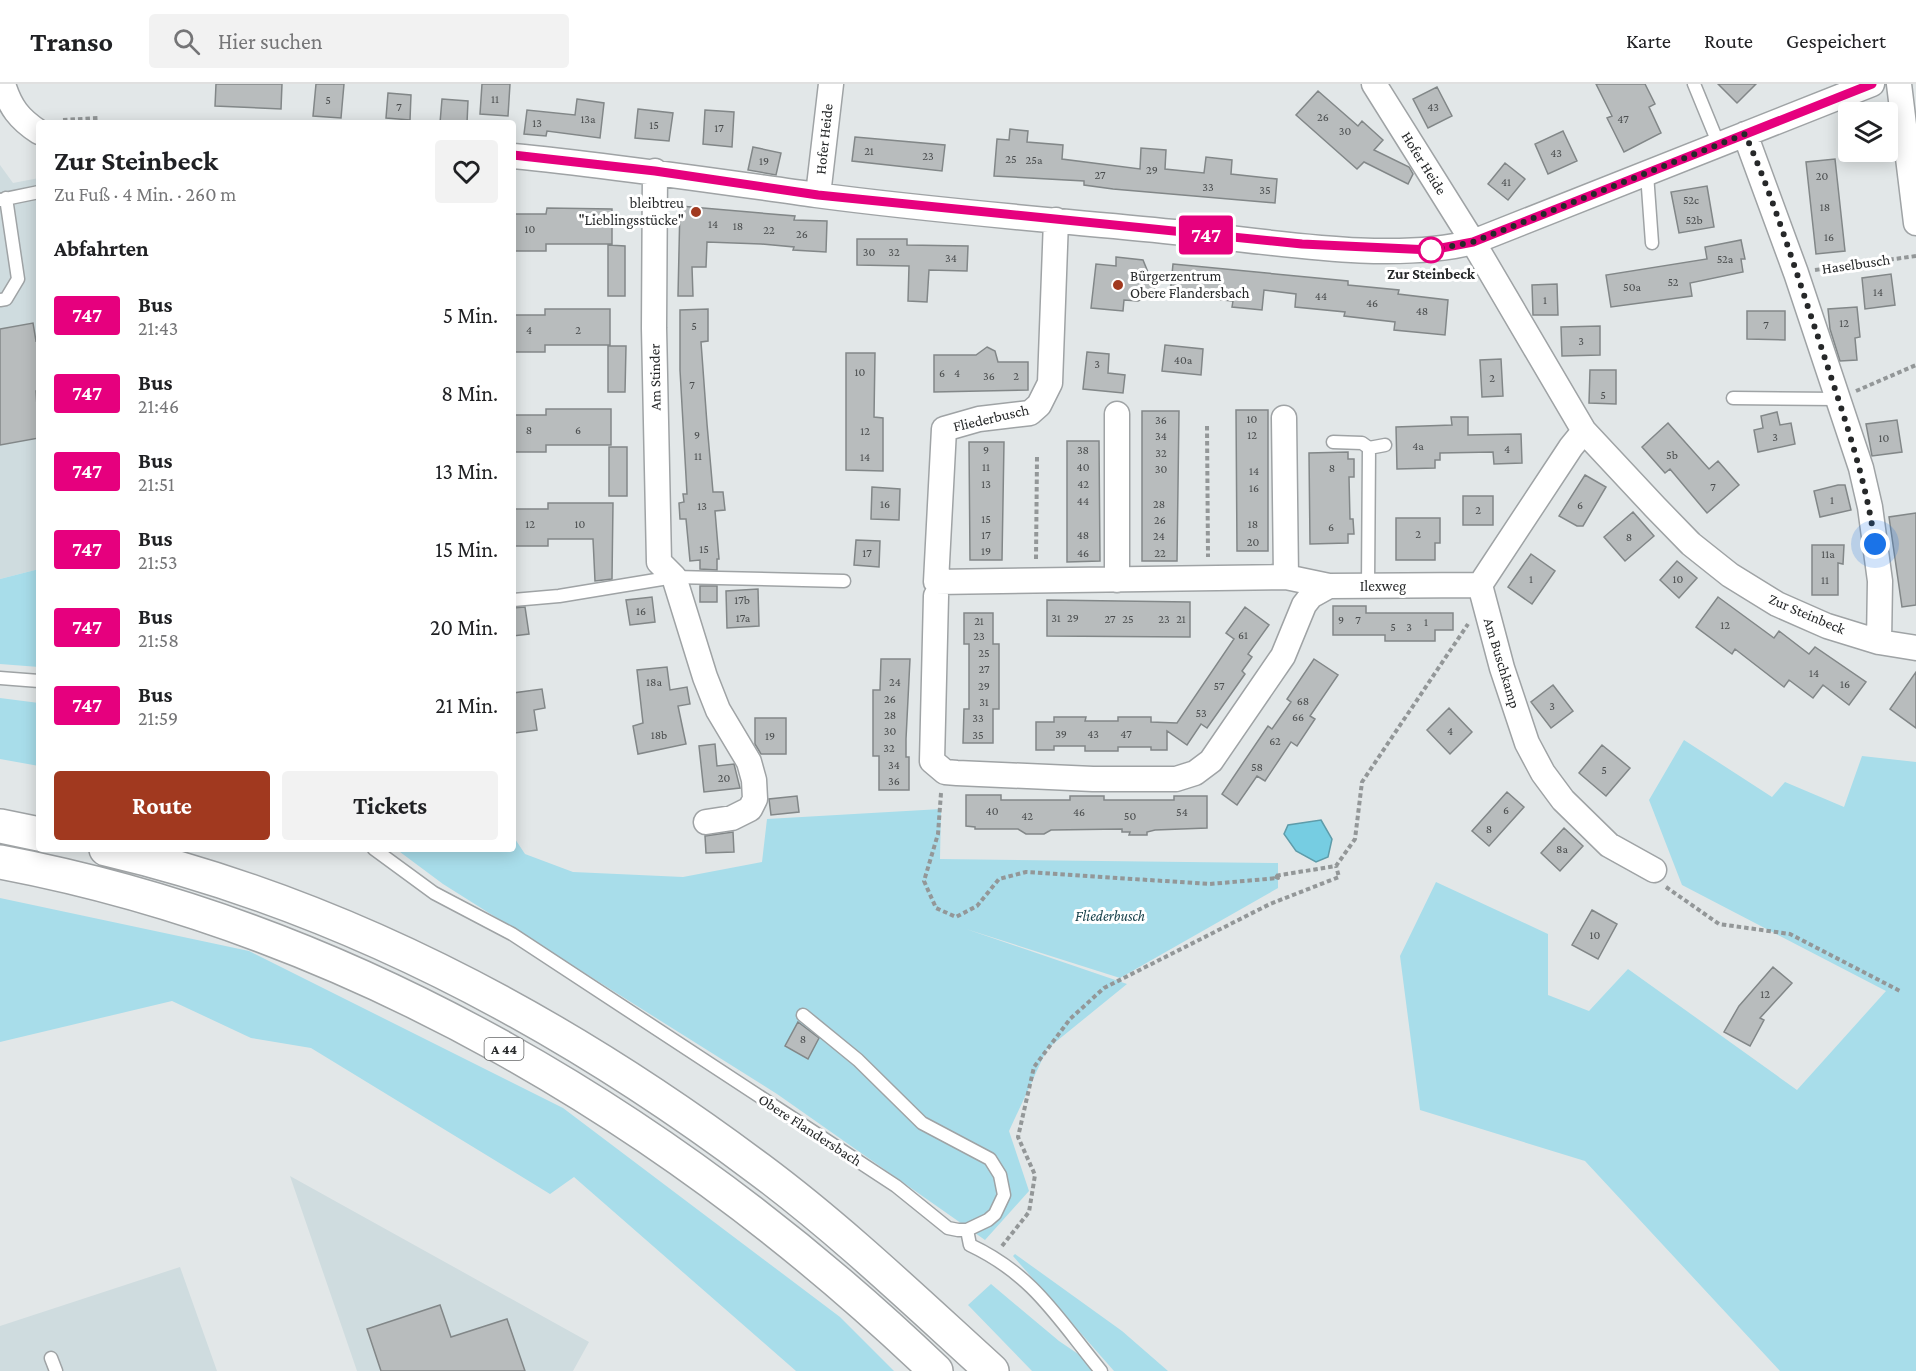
<!DOCTYPE html>
<html lang="de">
<meta charset="utf-8">
<style>
body{margin:0;font-family:"Crimson Pro",serif;background:#f2f2f2;color:#202124;height:100vh;display:flex;flex-direction:column;font-size:22px;white-space:nowrap}
*{box-sizing:border-box;margin:0}
p{font-size:20px;color:#757577}
.icon{flex:none;width:33px;height:33px;fill:none;stroke:currentColor;stroke-width:2;stroke-linecap:round;stroke-linejoin:round}
.map{position:relative;flex:1;overflow:hidden}
.side{position:absolute;left:36px;top:36px;width:480px;height:732px;display:flex;flex-direction:column;background:#fff;border-radius:6px;box-shadow:0 3px 15px #0003}
.side>*{flex:none}
.badge{padding:0 12px;border-radius:4px;font-size:21px;line-height:39px}
.tools{position:absolute;left:1838px;top:18px;display:grid;gap:12px}
.tools a{display:grid;place-items:center;width:60px;height:60px;border-radius:6px;background:#fff;box-shadow:0 3px 15px #0003;font-size:30px}
.you{position:absolute;width:30px;height:30px;margin:-15px;border:4px solid #fff;border-radius:50%;background:#1a73e8;box-shadow:0 0 0 9px #1a73e833}
.map>.badge{position:absolute;translate:-50% -50%;box-shadow:0 0 0 3px #fff}
h2{padding:0 18px;font-size:22px;line-height:54px}
.round{display:grid;place-items:center;flex:none;width:63px;height:63px;border-radius:6px;background:#f2f2f2}
.headline{display:flex;align-items:center;justify-content:space-between;height:102px;padding:0 18px}
h1{font-size:28px;font-weight:700;line-height:45px}
.cta{display:flex;gap:12px;margin-top:auto;padding:12px 18px}
.cta a{flex:1;height:69px;border-radius:6px;background:#a1391f;color:#fff;font-size:24px;font-weight:700;line-height:69px;text-align:center}
.cta a+a{background:#f2f2f2;color:#202124}
ul{padding:0;list-style:none}
li{display:flex;align-items:center;gap:18px;height:78px;padding:0 18px}
li div{flex:1}
li b{display:block;font-size:22px}
li em{font-style:normal}
li .badge{min-width:66px;font-weight:700;text-align:center}
header{display:flex;align-items:center;gap:36px;box-sizing:border-box;height:84px;padding:0 30px;background:#fff;border-bottom:2px solid #e0e0e0}
header strong{font-size:28px}
nav{display:flex;gap:33px;margin-inline-start:auto;font-size:21px}
.search{width:420px;height:54px;background:#f2f2f2;display:flex;align-items:center;gap:15px;box-sizing:border-box;padding:0 21px;border-radius:6px;color:#757577;font-size:22px}
.map>svg:first-child{display:block}
</style>
<header>
<strong>Transo</strong>
<div class="search"><svg class="icon" aria-label="search" viewBox="0 0 24 24"><circle cx="10" cy="10" r="6"/><path d="M15 15l6 6"/></svg>Hier suchen</div>
<nav><a>Karte</a><a>Route</a><a>Gespeichert</a></nav>
</header>
<div class="map">
<svg width="1916" height="1287" viewBox="0 0 1916 1287">
<rect width="100%" height="100%" fill="#e2e7e8"/>
<path fill="#cfdcdf" d="M0,81L13,99L39,94V485L0,495Z
M290,1092L589,1258L573,1287H357Z
M180,1183L217,1287H0V1242Z"/>
<path fill="#a8ddea" d="M39,485V583L0,580V495Z
M0,614L39,619V682L0,675Z
M1684,656L1772,713L1785,698L1844,723L1862,672L1916,678V1287H1780L1585,1077L1420,1026L1400,872L1436,798L1548,850V911L1589,927L1628,885L1797,1006L1886,907L1682,801L1649,716Z
M941,725L940,775L1278,779V804L1120,894L966,845L1127,900L1047,965L1009,1047L1029,1107L985,1156L777,1010L443,800L396,765H513V752L525,770L573,788L683,793L762,778L767,735Z
M0,814L249,867L563,1024L840,1233L894,1287H796L574,1093L550,1110L311,964L251,954L172,917L0,958Z
M1015,1170L1122,1247L1168,1287H1114L1013,1172Z
M991,1200L1059,1257L1103,1287H1032L968,1221Z"/>
<path fill="#76cde2" stroke="#5e9caa" stroke-width="1.5" d="M1321,736L1332,755L1328,773L1316,778L1296,767L1284,750L1288,741Z"/>
<path fill="#b8bcbd" stroke="#828788" stroke-width="1.5" d="M216,0H282L281,25L215,22Z
M316,0H344L341,34L313,32Z
M482,0H510L508,32L480,30Z
M1596,0H1645L1655,20L1649,23L1661,49L1624,68L1607,34L1612,32Z
M1718,0H1756L1737,19Z
M1437,3L1452,32L1428,44L1413,15Z
M1318,7L1358,42L1362,37L1383,56L1374,66L1409,83L1413,90L1408,100L1364,78L1357,85L1296,31Z
M388,9L411,11L410,36L386,34Z
M442,15L468,17L467,39H440Z
M577,15L604,19L600,54L547,47L546,52L524,50L527,26L575,31Z
M638,25L673,29L669,57L635,54Z
M705,26L734,28L732,63L703,60Z
M1010,45L1028,47L1027,58L1063,61L1062,75L1140,85L1141,64L1166,66L1165,85L1204,89L1206,73L1232,76L1231,90L1277,95L1275,119L1113,105L1084,101V97L994,92L997,55L1009,56Z
M1563,47L1577,77L1548,90L1535,60Z
M855,53L945,61L942,87L852,77Z
M753,63L781,69L776,91L748,86Z
M1835,75L1845,167L1816,170L1806,78Z
M1505,79L1525,95L1508,116L1488,100Z
M1707,102L1714,143L1679,149L1671,108Z
M680,122L795,132L794,136L827,137L826,168L793,166L794,163L761,160L707,158L706,183H692L693,212H678Z
M547,124L612,125V160H546V167H513V130H546Z
M857,155H907V161L968,162L967,187L929,186L927,218L908,217L909,182L857,181Z
M1741,156L1745,175H1741L1743,188L1690,199L1692,212L1611,223L1606,191L1707,175L1705,163Z
M608,161L625,162V212H608Z
M1116,173L1143,176L1156,208L1138,217L1124,216L1123,227L1091,224L1096,180L1116,182Z
M1173,180L1348,197V201L1399,206L1398,210L1448,216L1445,251L1394,246L1395,238L1344,232L1345,228L1295,223L1296,210L1264,206L1262,226L1232,223L1233,217L1170,211Z
M1891,190L1895,221L1865,225L1862,194Z
M1557,200L1558,231H1533L1532,201Z
M1857,223L1860,253L1855,254L1857,276L1840,277L1830,245L1828,225Z
M545,225H610V261H545V268H513V231H545Z
M708,225V257L701,258L707,340L713,408H723L725,426L715,427L719,475H717V486L700,485V476L690,477L686,435H680L679,419L684,418L683,410H687L680,286V226Z
M1747,227H1785V256L1747,255Z
M33,239L36,257L39,256V307H36L39,354L0,361V245Z
M1600,242V271L1562,272L1561,243Z
M1165,261L1203,265L1201,291L1162,287Z
M608,262H626L625,308H608Z
M987,263L995,267L998,278H1028V306L934,308V271H976Z
M1087,268L1109,270L1108,289L1125,291L1123,309L1083,305Z
M846,269H875L874,333L883,334V387L846,386Z
M1501,275L1503,312L1482,313L1480,276Z
M1590,286H1616V320L1589,319Z
M546,325H611V361H546V368H513V331H546Z
M1236,326H1268V467H1237Z
M1142,327H1179L1177,477H1142Z
M1777,328L1780,341L1791,339L1795,360L1758,368L1754,346L1763,344L1761,332Z
M1451,333H1468V351L1521,350L1522,379L1494,380L1493,368L1440,369V376H1435V384L1397,385L1396,343L1452,341Z
M1897,336L1902,368L1872,372L1866,340Z
M1668,339L1709,385L1718,377L1739,401L1707,429L1670,385L1665,389L1642,363Z
M1067,357H1099L1100,477L1067,478Z
M969,358H1004L1002,476H970Z
M609,363H627V412H609Z
M1348,368V375H1354V393H1349L1350,435H1353L1354,450H1348V459L1310,460L1309,369Z
M1585,391L1606,403L1583,442H1577L1559,432Z
M1838,401H1845L1851,426L1820,433L1814,407Z
M872,403L900,405L899,436L871,435Z
M1463,412H1493V441H1463Z
M548,419H613L612,495L595,497L593,455H548V462H513V425H548Z
M1633,428L1654,452L1625,477L1604,453Z
M1916,429V521L1902,523L1889,433Z
M1396,434H1440V459H1435V476H1396Z
M856,456L880,457L879,483L854,481Z
M1812,461H1844L1843,480L1838,479V511H1812Z
M1531,470L1555,487L1532,520L1508,503Z
M1677,477L1697,494L1679,514L1660,496Z
M700,502H717V518H700Z
M758,505L759,542L727,544L726,507Z
M652,513L655,538L630,541L626,516Z
M1718,513L1774,554L1779,547L1809,570L1815,563L1866,598L1849,621L1823,601L1813,614L1789,596L1784,603L1735,565L1732,570L1696,543Z
M1047,516L1190,518V553L1047,552Z
M1333,522H1366V529H1453V546H1435V557H1385V551H1333Z
M525,523L529,550L513,552V524Z
M1245,523L1269,541L1248,570L1252,573L1242,587L1245,590L1207,644L1201,640L1187,661L1167,647V666H1151V663H1118V667H1085V662H1054V666H1036V638H1054V633H1086L1085,637H1118V633H1151V638L1177,639L1234,555L1226,549Z
M964,529H993V560H999V625H993V659H963L964,625H969V560H964Z
M881,575H910L906,655V673H909V706H879V672H873V606H880Z
M1314,575L1338,591L1310,632L1315,635L1297,662L1291,658L1265,697L1257,692L1237,721L1222,710L1268,642L1272,645L1291,618L1287,615Z
M667,583L670,606L687,603L690,620L678,622L686,660L638,670L633,642L643,639L637,586Z
M1916,588V644L1890,625Z
M1553,601L1573,627L1551,644L1531,618Z
M542,605L545,624L534,626L537,646L515,649L513,609Z
M1449,624L1472,648L1450,670L1427,646Z
M755,634H786V670H761L755,660Z
M715,660L717,682L734,680L740,704L704,708L699,662Z
M1602,661L1630,684L1606,712L1579,689Z
M1507,708L1524,723L1489,762L1472,747Z
M966,711H1001V716H1070V712H1104V716H1174V712H1207V744L1155,746L1147,748V751H1129L1130,748H1122V745L1051,746L1044,750H1026L1018,745H975V743L966,742Z
M797,712L799,728L771,731L769,715Z
M1564,744L1583,762L1560,787L1541,769Z
M733,748L734,768L706,769L705,752Z
M1592,826L1617,840L1598,875L1572,861Z
M1773,883L1792,899L1760,934L1764,936L1750,962L1724,948L1739,922Z
M798,938L819,954L808,975L785,962Z
M440,1221L451,1253L507,1235L525,1287H381L367,1245Z"/>
<g fill="none" stroke-linecap="round" stroke-linejoin="round">
<defs>
<path id="lane" d="M1694,0L1719,61
M1647,90L1652,159
M0,116L39,108
M0,216L6,215L18,195L6,114
M1733,314L1838,315
M1333,358L1362,359L1369,364L1368,502
M1369,364L1385,361
M513,516L559,512L674,493L844,497
M0,594L39,597
M374,765L434,809L512,850L896,1102L948,1144L958,1146H967L988,1136L995,1130L1004,1111L1000,1091L990,1075L922,1039L858,976L803,931
M967,1146L970,1161C1034,1191 1058,1235 1101,1287
M51,1274L56,1287"/>
<path id="street" d="M3,0C10,23 19,35 39,48
M1374,0L1473,158L1584,347L1655,423L1691,460L1730,491L1777,520L1827,542L1879,558L1916,564
M1899,0L1916,139
M1745,50L1796,189L1861,384L1870,423L1880,497L1879,558
M513,72C615,82 715,97 816,111C935,127 1055,136 1174,148C1263,156 1388,180 1473,158L1872,0
M655,87L654,244L659,478L674,493L705,593L718,626L749,678L754,696L755,715L750,725L732,734L706,738
M818,111L831,0
M1056,136L1050,299L1039,321L1030,329L979,335L944,345L936,498L1286,493L1329,502L1480,501
M1284,334L1286,493
M1584,347L1571,363L1480,501L1502,584L1527,659L1543,689L1563,716L1609,761L1654,786
M1117,496V330
M936,512L932,677L945,688L957,689L1093,695H1176L1195,689L1211,677L1283,572L1304,521L1311,512L1329,502"/>
<path id="highway" d="M0,742L39,750
M106,765C344,821 564,939 759,1085C841,1146 916,1218 992,1287
M0,778C355,845 677,1039 936,1287"/>
</defs>
<use href="#lane" stroke="#9fa3a5" stroke-width="15"/>
<use href="#street" stroke="#9fa3a5" stroke-width="27"/>
<use href="#highway" stroke="#9fa3a5" stroke-width="36"/>
<path stroke="#939798" stroke-width="4" stroke-dasharray="4.5 3" stroke-linecap="butt" d="M63,36L99,34
M1815,186L1916,172
M1856,307L1916,281
M1207,342L1208,473
M1036,475L1037,373
M941,709L938,750L924,797L936,824L956,833L977,822L999,795L1026,788L1210,800L1278,794L1274,792L1336,782L1355,755L1362,698L1468,540
M1666,803L1719,840L1790,850L1900,907
M1002,1162L1029,1128L1035,1091L1018,1053L1034,983L1070,935L1104,904L1270,820L1339,793L1336,782"/>
<use href="#lane" stroke="#fff" stroke-width="12"/>
<use href="#street" stroke="#fff" stroke-width="24"/>
<use href="#highway" stroke="#fff" stroke-width="33"/>
</g>
<g fill="none" stroke-linecap="round" stroke-linejoin="round">
<defs>
<path id="line" d="M513,71L655,87L818,111L1302,160L1431,166L1473,158L1872,0"/>
</defs>
<use href="#line" stroke="#fff" stroke-width="14"/>
<use href="#line" stroke="#e6007e" stroke-width="9"/>
<path stroke="#262829" stroke-width="6" stroke-dasharray="0 10.8" d="M1431,166L1473,158L1745,50C1774,115 1795,185 1818,253C1840,322 1865,388 1875,460"/>
</g>
<g fill="#a1391f" stroke="#fff" stroke-width="2">
<circle cx="696" cy="128" r="6"/>
<circle cx="1118" cy="201" r="6"/>
</g>
<circle fill="#fff" stroke="#e6007e" stroke-width="3" cx="1431" cy="166" r="12"/>
<g text-anchor="middle" dominant-baseline="central" stroke-width="6" stroke-linejoin="round" paint-order="stroke">
<g font-size="12" fill="#4a4d4e">
<text x="495" y="15">11</text>
<text x="328" y="16">5</text>
<text x="399" y="23">7</text>
<text x="1433" y="23">43</text>
<text x="1323" y="33">26</text>
<text x="588" y="35">13a</text>
<text x="1623" y="35">47</text>
<text x="537" y="39">13</text>
<text x="654" y="41">15</text>
<text x="719" y="44">17</text>
<text x="1345" y="47">30</text>
<text x="869" y="67">21</text>
<text x="1556" y="69">43</text>
<text x="928" y="72">23</text>
<text x="1011" y="75">25</text>
<text x="1034" y="76">25a</text>
<text x="764" y="77">19</text>
<text x="1152" y="86">29</text>
<text x="1100" y="91">27</text>
<text x="1822" y="92">20</text>
<text x="1506" y="98">41</text>
<text x="1208" y="103">33</text>
<text x="1265" y="106">35</text>
<text x="1691" y="116">52c</text>
<text x="1825" y="123">18</text>
<text x="1694" y="136">52b</text>
<text x="713" y="140">14</text>
<text x="738" y="142">18</text>
<text x="530" y="145">10</text>
<text x="769" y="146">22</text>
<text x="802" y="150">26</text>
<text x="1829" y="153">16</text>
<text x="869" y="168">30</text>
<text x="894" y="168">32</text>
<text x="951" y="174">34</text>
<text x="1725" y="175">52a</text>
<text x="1673" y="198">52</text>
<text x="1632" y="203">50a</text>
<text x="1878" y="208">14</text>
<text x="1321" y="212">44</text>
<text x="1545" y="216">1</text>
<text x="1372" y="219">46</text>
<text x="1422" y="227">48</text>
<text x="1844" y="239">12</text>
<text x="1766" y="241">7</text>
<text x="694" y="242">5</text>
<text x="529" y="246">4</text>
<text x="578" y="246">2</text>
<text x="1581" y="257">3</text>
<text x="1183" y="276">40a</text>
<text x="1097" y="280">3</text>
<text x="860" y="288">10</text>
<text x="942" y="289">6</text>
<text x="957" y="289">4</text>
<text x="989" y="292">36</text>
<text x="1016" y="292">2</text>
<text x="1492" y="294">2</text>
<text x="692" y="301">7</text>
<text x="1603" y="311">5</text>
<text x="1252" y="335">10</text>
<text x="1161" y="336">36</text>
<text x="529" y="346">8</text>
<text x="578" y="346">6</text>
<text x="865" y="347">12</text>
<text x="697" y="351">9</text>
<text x="1252" y="351">12</text>
<text x="1161" y="352">34</text>
<text x="1775" y="353">3</text>
<text x="1884" y="354">10</text>
<text x="1418" y="362">4a</text>
<text x="1507" y="365">4</text>
<text x="986" y="366">9</text>
<text x="1083" y="366">38</text>
<text x="1161" y="369">32</text>
<text x="1672" y="371">5b</text>
<text x="698" y="372">11</text>
<text x="865" y="373">14</text>
<text x="986" y="383">11</text>
<text x="1083" y="383">40</text>
<text x="1332" y="384">8</text>
<text x="1161" y="385">30</text>
<text x="1254" y="387">14</text>
<text x="986" y="400">13</text>
<text x="1083" y="400">42</text>
<text x="1713" y="403">7</text>
<text x="1254" y="404">16</text>
<text x="1832" y="416">1</text>
<text x="1083" y="417">44</text>
<text x="885" y="420">16</text>
<text x="1159" y="420">28</text>
<text x="1580" y="421">6</text>
<text x="702" y="422">13</text>
<text x="1478" y="426">2</text>
<text x="986" y="435">15</text>
<text x="1160" y="436">26</text>
<text x="530" y="440">12</text>
<text x="580" y="440">10</text>
<text x="1253" y="440">18</text>
<text x="1331" y="443">6</text>
<text x="1418" y="450">2</text>
<text x="986" y="451">17</text>
<text x="1083" y="451">48</text>
<text x="1159" y="452">24</text>
<text x="1629" y="453">8</text>
<text x="1253" y="458">20</text>
<text x="704" y="465">15</text>
<text x="986" y="467">19</text>
<text x="867" y="469">17</text>
<text x="1083" y="469">46</text>
<text x="1160" y="469">22</text>
<text x="1828" y="470">11a</text>
<text x="1531" y="495">1</text>
<text x="1678" y="495">10</text>
<text x="1825" y="496">11</text>
<text x="742" y="516">17b</text>
<text x="641" y="527">16</text>
<text x="743" y="534">17a</text>
<text x="1056" y="534">31</text>
<text x="1073" y="534">29</text>
<text x="1110" y="535">27</text>
<text x="1128" y="535">25</text>
<text x="1164" y="535">23</text>
<text x="1181" y="535">21</text>
<text x="1341" y="536">9</text>
<text x="1358" y="536">7</text>
<text x="979" y="537">21</text>
<text x="1426" y="538">1</text>
<text x="1725" y="541">12</text>
<text x="1393" y="543">5</text>
<text x="1409" y="543">3</text>
<text x="1243" y="551">61</text>
<text x="979" y="552">23</text>
<text x="984" y="569">25</text>
<text x="984" y="585">27</text>
<text x="1814" y="589">14</text>
<text x="654" y="598">18a</text>
<text x="895" y="598">24</text>
<text x="1845" y="600">16</text>
<text x="984" y="602">29</text>
<text x="1219" y="602">57</text>
<text x="890" y="615">26</text>
<text x="1303" y="617">68</text>
<text x="984" y="618">31</text>
<text x="1552" y="622">3</text>
<text x="1201" y="629">53</text>
<text x="890" y="631">28</text>
<text x="1298" y="633">66</text>
<text x="978" y="634">33</text>
<text x="890" y="647">30</text>
<text x="1450" y="647">4</text>
<text x="1061" y="650">39</text>
<text x="1093" y="650">43</text>
<text x="1126" y="650">47</text>
<text x="659" y="651">18b</text>
<text x="978" y="651">35</text>
<text x="770" y="652">19</text>
<text x="1275" y="657">62</text>
<text x="889" y="664">32</text>
<text x="894" y="681">34</text>
<text x="1257" y="683">58</text>
<text x="1604" y="686">5</text>
<text x="724" y="694">20</text>
<text x="894" y="697">36</text>
<text x="1506" y="726">6</text>
<text x="992" y="727">40</text>
<text x="1079" y="728">46</text>
<text x="1182" y="728">54</text>
<text x="1027" y="732">42</text>
<text x="1130" y="732">50</text>
<text x="1489" y="745">8</text>
<text x="1562" y="765">8a</text>
<text x="1595" y="851">10</text>
<text x="1765" y="910">12</text>
<text x="803" y="955">8</text>
</g>
<rect fill="#fff" stroke="#676869" stroke-width="1.5" x="484.5" y="954" width="39" height="22" rx="4.5"/>
<g font-size="14" font-weight="bold" fill="#262829">
<text x="504" y="965">A 44</text>
</g>
<g font-size="15" fill="#262829" stroke="#fff">
<text transform="translate(824 55) rotate(-84)">Hofer Heide</text>
<text transform="translate(1424 79) rotate(58)">Hofer Heide</text>
<text transform="translate(1856 180) rotate(-8)">Haselbusch</text>
<text transform="translate(655 293) rotate(-91)">Am Stinder</text>
<text transform="translate(991 334) rotate(-13)">Fliederbusch</text>
<text x="1383" y="502">Ilexweg</text>
<text transform="translate(1807 530) rotate(23)">Zur Steinbeck</text>
<text transform="translate(1502 579) rotate(73)">Am Buschkamp</text>
<text transform="translate(810 1046) rotate(33)">Obere Flandersbach</text>
</g>
<g font-size="15" fill="#262829" stroke="#fff" text-anchor="end">
<text x="684" y="119">bleibtreu<tspan x="684" dy="17">"Lieblingsstücke"</tspan></text>
<text x="1130" y="192" text-anchor="start">Bürgerzentrum<tspan x="1130" dy="17">Obere Flandersbach</tspan></text>
</g>
<g font-size="15" font-weight="bold" fill="#262829" stroke="#fff">
<text x="1431" y="190">Zur Steinbeck</text>
</g>
<g font-size="15" font-style="italic" fill="#1a434c" stroke="#fff">
<text x="1110" y="832">Fliederbusch</text>
</g>
</g>
</svg>
<div class="tools">
<a><svg class="icon" aria-label="layers" viewBox="0 0 24 24"><path d="M12 4l9 5-9 5-9-5zM3 14l9 5 9-5"/></svg></a>
</div>
<div class="you" style="left:1875px;top:460px"></div>
<b class="badge" style="left:1206px;top:151px;background:#e6007e;color:#fff">747</b>
<section class="side">
<div class="headline"><div><h1>Zur Steinbeck</h1><p>Zu Fuß · 4 Min. · 260 m</p></div><a class="round"><svg class="icon" aria-label="heart" viewBox="0 0 24 24"><path d="M12 20l-8-8c-3-5 5-10 8-4 3-6 11-1 8 4z"/></svg></a></div>
<h2>Abfahrten</h2>
<ul>
<li><span class="badge" style="background:#e6007e;color:#fff">747</span><div><b>Bus</b><p>21:43</p></div><em>5 Min.</em></li>
<li><span class="badge" style="background:#e6007e;color:#fff">747</span><div><b>Bus</b><p>21:46</p></div><em>8 Min.</em></li>
<li><span class="badge" style="background:#e6007e;color:#fff">747</span><div><b>Bus</b><p>21:51</p></div><em>13 Min.</em></li>
<li><span class="badge" style="background:#e6007e;color:#fff">747</span><div><b>Bus</b><p>21:53</p></div><em>15 Min.</em></li>
<li><span class="badge" style="background:#e6007e;color:#fff">747</span><div><b>Bus</b><p>21:58</p></div><em>20 Min.</em></li>
<li><span class="badge" style="background:#e6007e;color:#fff">747</span><div><b>Bus</b><p>21:59</p></div><em>21 Min.</em></li>
</ul>
<div class="cta"><a>Route</a><a>Tickets</a></div>
</section>
</div>
